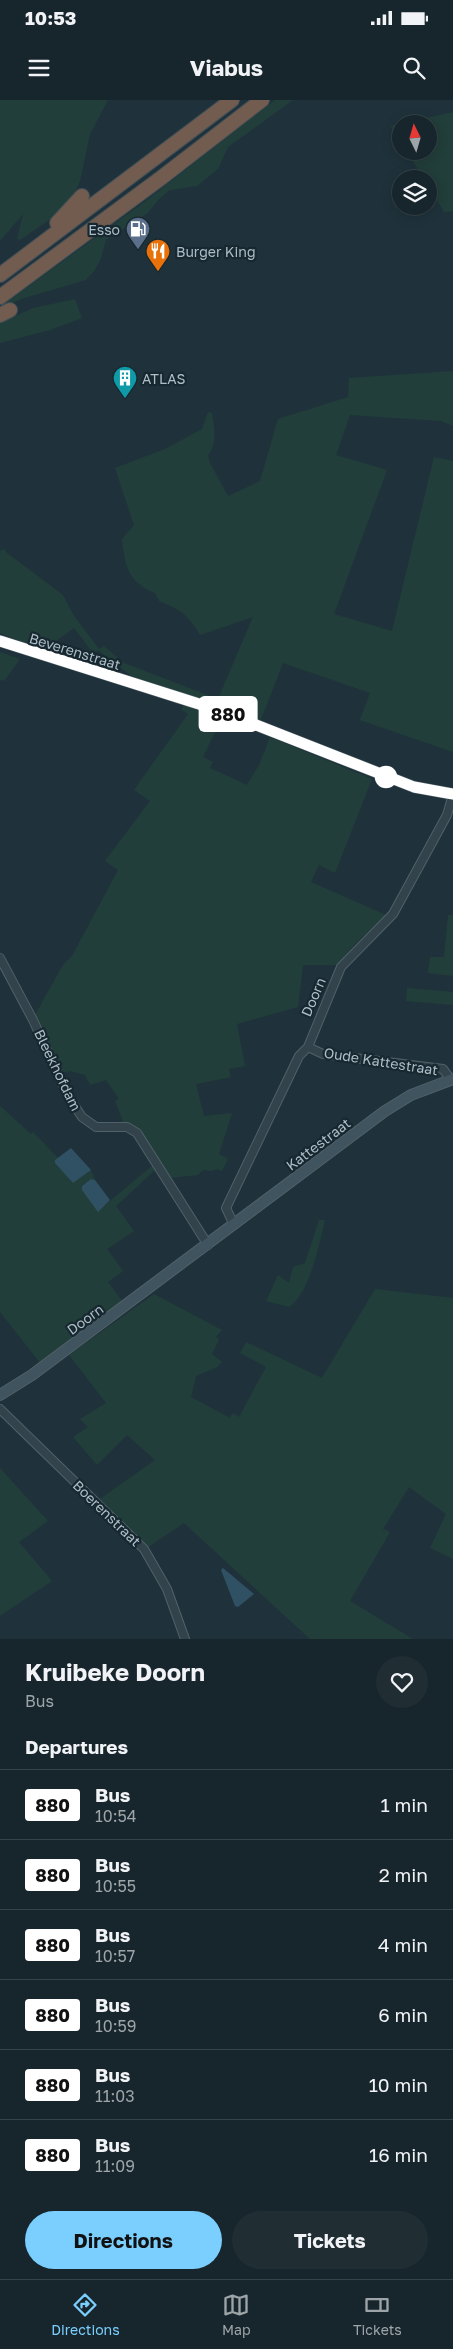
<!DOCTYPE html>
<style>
body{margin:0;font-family:"Golos Text",sans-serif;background:#202e34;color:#f1f3f6;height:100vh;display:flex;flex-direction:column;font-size:19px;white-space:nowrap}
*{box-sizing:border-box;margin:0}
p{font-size:16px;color:#9ea5a9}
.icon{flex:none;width:28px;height:28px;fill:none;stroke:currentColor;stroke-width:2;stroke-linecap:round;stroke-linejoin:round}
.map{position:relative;height:1539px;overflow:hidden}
.details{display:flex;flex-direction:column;background:#17262c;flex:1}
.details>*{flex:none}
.badge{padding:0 10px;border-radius:4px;font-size:18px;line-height:32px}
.needle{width:32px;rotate:355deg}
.fabs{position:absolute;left:392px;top:15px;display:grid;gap:10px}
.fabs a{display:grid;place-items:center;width:45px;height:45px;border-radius:50%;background:#17262c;box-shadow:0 2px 12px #0003,0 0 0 1px #364348;font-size:25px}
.map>.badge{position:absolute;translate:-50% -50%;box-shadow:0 0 0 2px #fff}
h2{padding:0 25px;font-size:19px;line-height:45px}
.round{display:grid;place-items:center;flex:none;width:52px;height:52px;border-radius:26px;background:#202e34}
.headline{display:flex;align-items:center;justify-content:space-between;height:85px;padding:0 25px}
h1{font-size:24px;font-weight:700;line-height:38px}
.cta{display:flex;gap:10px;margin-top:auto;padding:10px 25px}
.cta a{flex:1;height:58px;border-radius:30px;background:#7bcfff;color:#111;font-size:20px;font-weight:700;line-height:58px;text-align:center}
.cta a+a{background:#202e34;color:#f1f3f6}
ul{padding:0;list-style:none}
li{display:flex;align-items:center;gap:15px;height:70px;padding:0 25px;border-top:1px solid #364348}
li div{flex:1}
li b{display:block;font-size:19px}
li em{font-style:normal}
li .badge{min-width:55px;font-weight:700;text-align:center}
.status{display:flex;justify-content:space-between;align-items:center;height:35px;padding:0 25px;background:#17262c;direction:ltr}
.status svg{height:14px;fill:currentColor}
header{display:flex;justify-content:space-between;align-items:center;height:65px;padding:0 25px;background:#17262c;font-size:22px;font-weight:700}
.tab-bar{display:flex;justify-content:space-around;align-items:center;height:70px;border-top:1px solid #364348;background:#17262c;font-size:14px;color:#9ea5a9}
.tab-bar a{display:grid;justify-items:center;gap:2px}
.tab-bar .current{color:#7bcfff}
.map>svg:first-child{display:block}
</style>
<div class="status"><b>10:53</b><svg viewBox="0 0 49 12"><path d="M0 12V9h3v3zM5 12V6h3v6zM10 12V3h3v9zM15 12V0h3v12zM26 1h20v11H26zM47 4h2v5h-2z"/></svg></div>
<header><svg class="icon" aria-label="menu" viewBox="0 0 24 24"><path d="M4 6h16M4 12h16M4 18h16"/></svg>Viabus<svg class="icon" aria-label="search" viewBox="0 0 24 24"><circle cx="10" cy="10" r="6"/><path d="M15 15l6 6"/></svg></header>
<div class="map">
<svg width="453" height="1539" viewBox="0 0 453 1539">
<rect width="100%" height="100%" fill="#1f323b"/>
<path fill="#223e3a" d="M0,0H108L90,34L80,81L73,98L49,120L20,140L17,138L23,114L0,141Z
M275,0H293L228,47L218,69L197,86L170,90L158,100L148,113L106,140L101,158L95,170L86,180L21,199L0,209V207L147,100Z
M453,12V111L444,112L429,87V79H424L406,51H429V24H401V43L390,26Z
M75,199L82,218L50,230L0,243V223L33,208Z
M453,271V326L441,321L350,315L336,355L387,370L334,514L392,531L434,357L453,361V652L360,620L370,593L283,563L260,622L147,583L130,575L98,550L93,553L74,528L43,550L0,533V451L4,449L7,453L63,495L74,516L99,549L104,546L124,563L218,599L253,517L200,535C188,514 181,510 159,501L155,493C128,482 125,466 122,439L134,425L115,368L165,349L202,329L208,312L212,313C214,329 218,342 208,355L210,363L228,396L260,381L278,319L348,297L349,278Z
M0,552L20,559L4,581L0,580Z
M184,605L222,618L203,657L213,662L210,668L247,685L259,665L270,637L372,679L335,773L319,765L311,782L386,815L356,843L337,865H303L298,907L237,924L245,966L229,969L231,977L196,984L204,1016L232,1013L219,1054L228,1059L222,1071L217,1069L211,1071L203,1070L198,1075L169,1078L142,1033L137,1028L124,1024L115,1001L119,999L106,980L90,985L85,975L70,971L60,973L22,908L29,904L35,915L63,865L72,856L118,770L105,761L150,701L134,690L188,614L181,610Z
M448,815H453V876L428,873L430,857H444Z
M407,888L453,892V905L406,901Z
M0,1006L31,1034L33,1032L58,1058L55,1060L73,1083L91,1070L95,1080L91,1079L82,1086L98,1111L153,1065L156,1069L116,1106L134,1131L107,1149L123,1171L108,1182L123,1202L41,1264L0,1212Z
M319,1120H325C319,1144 310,1193 289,1207L266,1201L278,1175L289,1183L293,1167L305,1163Z
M375,1189L453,1198V1459L430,1448L446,1414L409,1387L383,1429L390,1432L350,1501L413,1539H310L184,1423L148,1447L100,1399L155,1360L127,1335L97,1365L73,1337L88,1327L80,1319L106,1303L69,1255L154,1194L222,1230L216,1237L219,1240L212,1254L222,1262L217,1267L196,1276L191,1297L230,1318L233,1313L239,1317L266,1267L240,1253L246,1242L322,1278Z
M0,1368L48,1421L19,1442L52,1481L0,1516Z"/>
<path fill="#2f5163" d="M71,1048L91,1070L73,1083L55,1063V1060Z
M91,1079L95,1080L110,1100L98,1112L82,1090V1086Z
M223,1468L254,1494L238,1507L235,1506L221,1470Z"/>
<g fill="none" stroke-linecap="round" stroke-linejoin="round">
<defs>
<path id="street" d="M0,858L33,920L68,996L82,1017L96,1027H127L137,1033L208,1145
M308,947L323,954L443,969L451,980
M234,1125L226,1108L299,956L308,947L341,867L393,814L447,715L453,694
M0,1309L144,1449L167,1489L185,1539"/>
<path id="secondary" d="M0,541L218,610L414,687L453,694
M0,1295L32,1275L385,1011L411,995L453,979"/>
<path id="highway" d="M57,123L82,96
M0,175L232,0
M0,197L161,78L262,0
M0,215L10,210"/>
</defs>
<use href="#street" stroke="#516169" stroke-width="10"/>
<use href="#secondary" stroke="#516169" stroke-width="12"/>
<use href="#highway" stroke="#3e4e56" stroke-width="16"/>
<use href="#street" stroke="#33434c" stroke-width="8"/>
<use href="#secondary" stroke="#40545f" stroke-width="10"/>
<use href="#highway" stroke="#725c4f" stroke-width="14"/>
</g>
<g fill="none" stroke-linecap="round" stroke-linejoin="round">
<defs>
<path id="line" d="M0,541L218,610L414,687L453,694"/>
</defs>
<use href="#line" stroke="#fff" stroke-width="11"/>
<use href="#line" stroke="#fff" stroke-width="8"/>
</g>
<defs>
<symbol id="fuel-pin" viewBox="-11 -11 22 30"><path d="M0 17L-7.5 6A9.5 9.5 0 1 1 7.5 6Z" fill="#5c6f8a" stroke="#182830"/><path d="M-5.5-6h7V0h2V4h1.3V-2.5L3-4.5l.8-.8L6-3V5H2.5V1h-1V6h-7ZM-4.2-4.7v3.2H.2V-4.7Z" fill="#fff"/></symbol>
<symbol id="restaurant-pin" viewBox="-11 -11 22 30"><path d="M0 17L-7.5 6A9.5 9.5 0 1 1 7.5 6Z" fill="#e8710a" stroke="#182830"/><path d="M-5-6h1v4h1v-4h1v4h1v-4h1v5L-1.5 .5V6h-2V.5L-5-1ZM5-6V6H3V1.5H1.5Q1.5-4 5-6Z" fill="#fff"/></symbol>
<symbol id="building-pin" viewBox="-11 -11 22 30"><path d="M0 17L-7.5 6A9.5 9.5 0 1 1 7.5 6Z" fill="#0f9aa8" stroke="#182830"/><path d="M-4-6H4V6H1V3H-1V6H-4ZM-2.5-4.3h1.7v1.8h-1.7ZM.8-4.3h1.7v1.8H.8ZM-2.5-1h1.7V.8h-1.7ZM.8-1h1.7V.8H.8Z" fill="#fff"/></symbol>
</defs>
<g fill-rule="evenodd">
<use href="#fuel-pin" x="124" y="115" width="28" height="38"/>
<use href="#restaurant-pin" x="144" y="137" width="28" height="38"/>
<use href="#building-pin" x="111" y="264" width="28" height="38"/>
</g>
<circle fill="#fff" stroke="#fff" stroke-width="2.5" cx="386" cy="677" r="10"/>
<g text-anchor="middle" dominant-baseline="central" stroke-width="4.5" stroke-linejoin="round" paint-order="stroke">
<g font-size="14" fill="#aebec8" stroke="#182830" text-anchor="start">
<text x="120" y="129" text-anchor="end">Esso</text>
<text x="176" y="151">Burger King</text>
<text x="142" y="278">ATLAS</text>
</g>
<g font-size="14" fill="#aebec8" stroke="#182830">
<text transform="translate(75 551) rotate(17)">Beverenstraat</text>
<text transform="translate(313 897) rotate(-67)">Doorn</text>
<text transform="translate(381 961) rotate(9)">Oude Kattestraat</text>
<text transform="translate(58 970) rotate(64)">Bleekhofdam</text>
<text transform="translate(318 1044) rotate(-37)">Kattestraat</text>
<text transform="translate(85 1219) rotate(-36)">Doorn</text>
<text transform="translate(107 1413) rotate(44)">Boerenstraat</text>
</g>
</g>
</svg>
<div class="fabs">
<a><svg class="needle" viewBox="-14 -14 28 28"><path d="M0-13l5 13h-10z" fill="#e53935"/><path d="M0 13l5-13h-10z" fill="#9ea5a9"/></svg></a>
<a><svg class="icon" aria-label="layers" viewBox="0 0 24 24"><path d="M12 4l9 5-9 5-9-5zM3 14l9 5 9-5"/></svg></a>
</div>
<b class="badge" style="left:228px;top:614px;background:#fff;color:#111">880</b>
</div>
<section class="details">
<div class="headline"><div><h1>Kruibeke Doorn</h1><p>Bus</p></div><a class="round"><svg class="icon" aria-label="heart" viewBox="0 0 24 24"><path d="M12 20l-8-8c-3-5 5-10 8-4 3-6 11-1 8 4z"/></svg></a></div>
<h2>Departures</h2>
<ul>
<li><span class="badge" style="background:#fff;color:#111">880</span><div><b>Bus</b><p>10:54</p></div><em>1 min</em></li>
<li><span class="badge" style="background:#fff;color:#111">880</span><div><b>Bus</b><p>10:55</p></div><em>2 min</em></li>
<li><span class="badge" style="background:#fff;color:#111">880</span><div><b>Bus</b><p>10:57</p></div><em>4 min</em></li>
<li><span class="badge" style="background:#fff;color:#111">880</span><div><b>Bus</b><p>10:59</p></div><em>6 min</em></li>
<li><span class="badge" style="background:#fff;color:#111">880</span><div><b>Bus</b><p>11:03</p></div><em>10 min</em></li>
<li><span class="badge" style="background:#fff;color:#111">880</span><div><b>Bus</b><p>11:09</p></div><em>16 min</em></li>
</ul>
<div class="cta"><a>Directions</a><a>Tickets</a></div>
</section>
<nav class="tab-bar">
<a class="current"><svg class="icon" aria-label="directions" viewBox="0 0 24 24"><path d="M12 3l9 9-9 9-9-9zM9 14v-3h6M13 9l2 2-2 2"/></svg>Directions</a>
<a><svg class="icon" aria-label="map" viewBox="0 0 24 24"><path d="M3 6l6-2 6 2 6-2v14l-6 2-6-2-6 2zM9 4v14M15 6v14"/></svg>Map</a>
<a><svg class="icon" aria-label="tickets" viewBox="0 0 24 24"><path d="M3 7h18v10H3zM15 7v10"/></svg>Tickets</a>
</nav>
